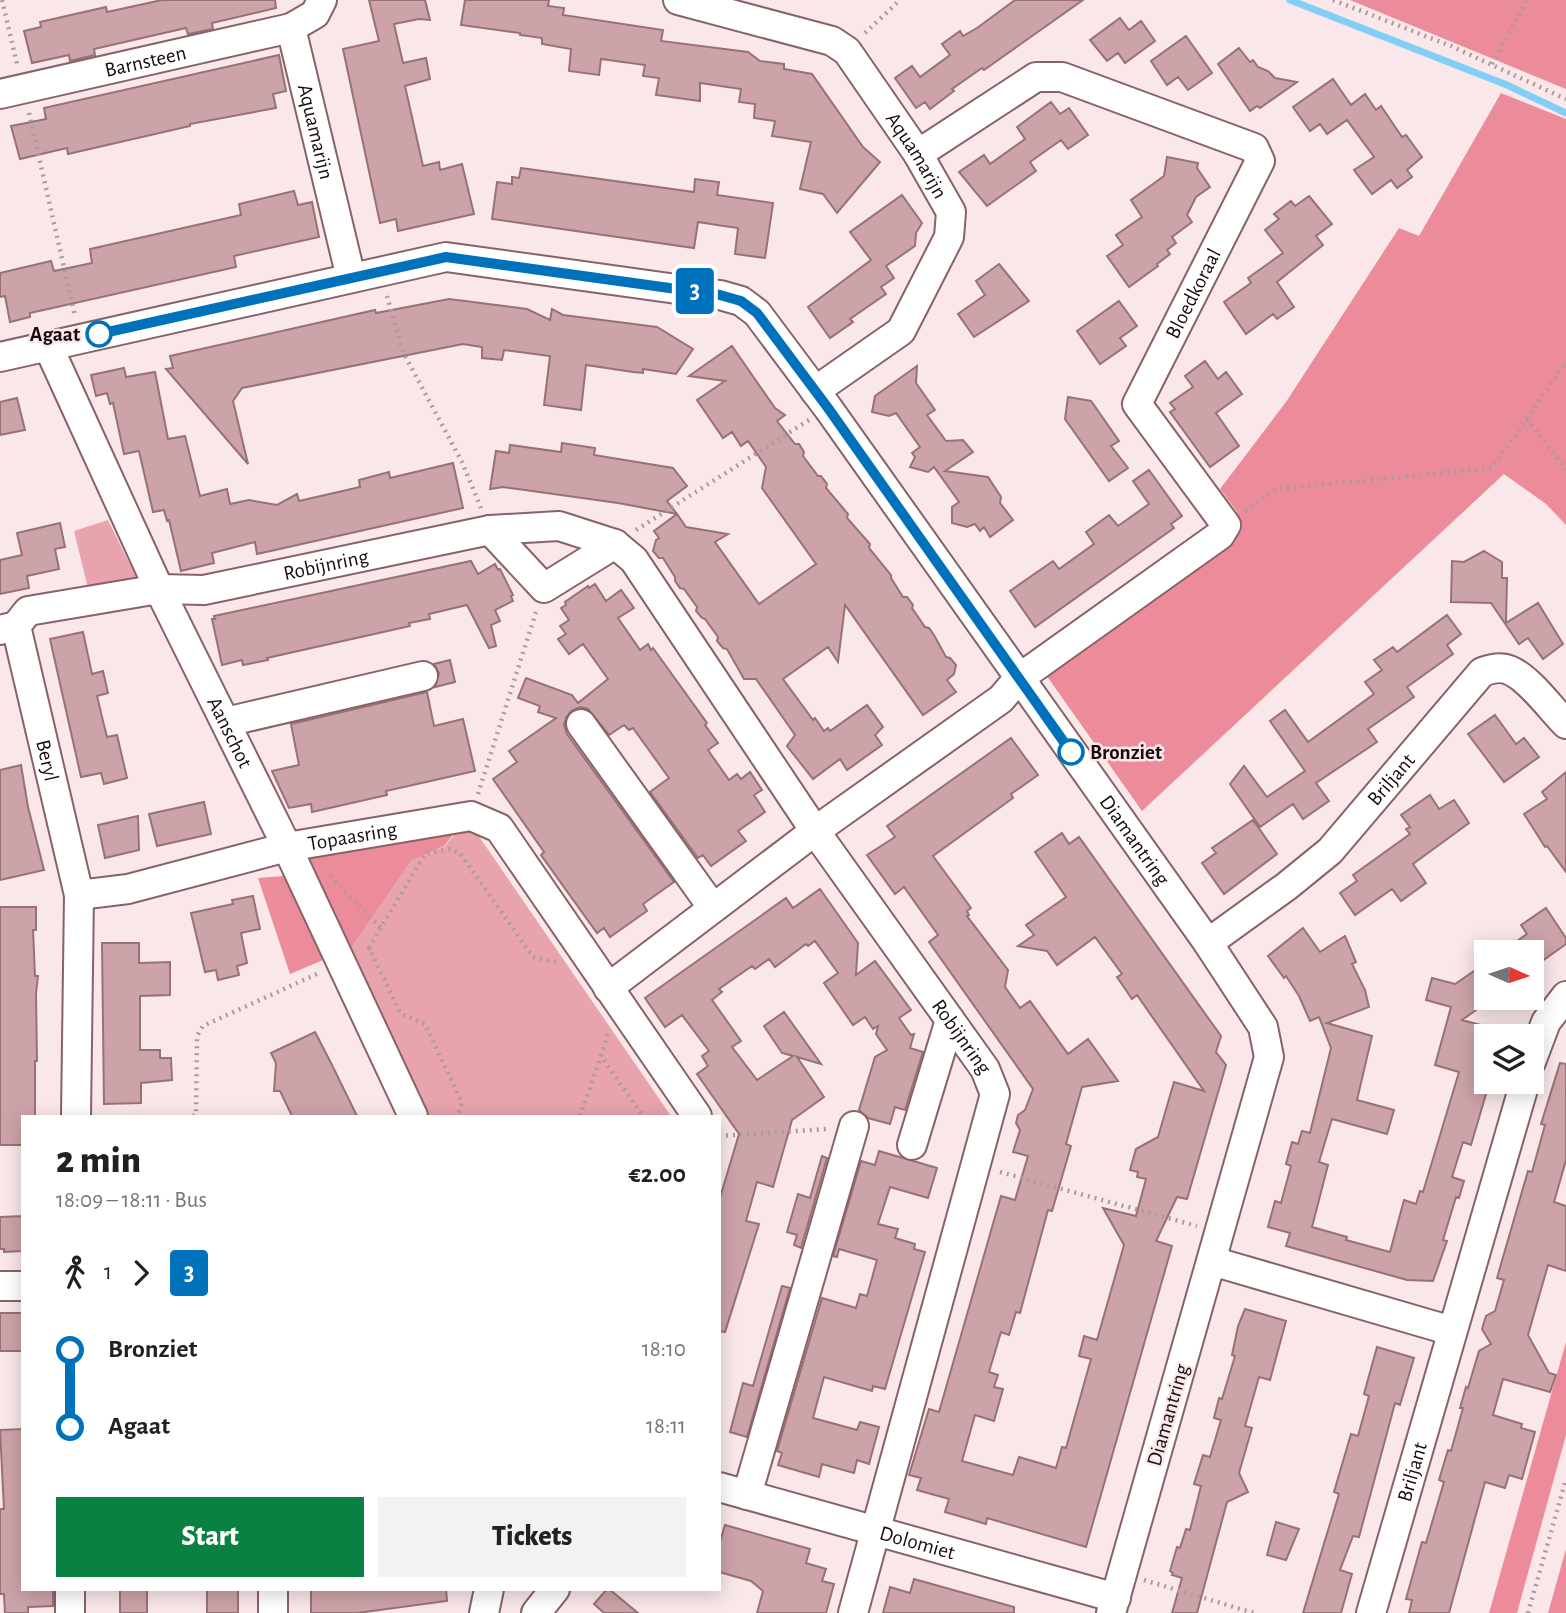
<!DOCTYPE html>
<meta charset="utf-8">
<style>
body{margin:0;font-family:"Alegreya Sans",sans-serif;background:#f2f2f2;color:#202124;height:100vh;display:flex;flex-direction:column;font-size:26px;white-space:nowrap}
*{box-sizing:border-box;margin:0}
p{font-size:23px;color:#757577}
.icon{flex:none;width:38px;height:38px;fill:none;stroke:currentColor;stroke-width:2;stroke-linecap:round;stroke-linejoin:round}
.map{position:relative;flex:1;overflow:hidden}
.panel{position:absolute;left:21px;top:1115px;width:700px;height:476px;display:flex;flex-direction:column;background:#fff;border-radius:0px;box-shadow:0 4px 18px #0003}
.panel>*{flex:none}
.badge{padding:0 14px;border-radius:5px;font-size:24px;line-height:46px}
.needle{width:46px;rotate:93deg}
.tools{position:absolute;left:1474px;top:940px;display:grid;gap:14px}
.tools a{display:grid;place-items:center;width:70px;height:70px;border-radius:0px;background:#fff;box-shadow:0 4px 18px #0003;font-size:35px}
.map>.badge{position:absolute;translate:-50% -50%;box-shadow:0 0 0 4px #fff}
.legs{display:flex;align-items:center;gap:10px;height:77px;padding:0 35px;font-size:23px}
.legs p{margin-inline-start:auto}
.head{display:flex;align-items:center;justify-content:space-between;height:119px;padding:0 35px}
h1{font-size:38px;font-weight:800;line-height:52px}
.action{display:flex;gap:14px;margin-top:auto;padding:14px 35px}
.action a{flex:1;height:80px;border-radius:0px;background:#0b8043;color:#fff;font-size:28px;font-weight:800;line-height:80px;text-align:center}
.action a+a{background:#f2f2f2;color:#202124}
ul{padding:0 35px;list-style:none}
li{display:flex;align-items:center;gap:24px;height:77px;font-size:26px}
li i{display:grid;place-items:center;width:10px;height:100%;margin:0 9px;background:currentColor}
li i::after{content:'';width:18px;height:18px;margin:-9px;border:5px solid;border-radius:50%;background:#fff}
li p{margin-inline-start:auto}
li:first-child i{background:linear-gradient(#0000 50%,currentColor 0)}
li:last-child i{background:linear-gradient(currentColor 50%,#0000 0)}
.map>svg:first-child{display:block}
</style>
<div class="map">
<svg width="1566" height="1613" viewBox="0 0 1566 1613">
<rect width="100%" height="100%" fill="#f9e7e9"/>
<path fill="#e8a3ac" d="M108,520L139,583L88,588L74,531Z
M467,819L671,1116H426L348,953L411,861L445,846Z"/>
<path fill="#ec8b9a" d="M1350,0H1566V89Z
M1501,93L1566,119V525L1546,504L1504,474L1142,811L1044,672L1234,543L1241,528L1237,512L1220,489L1286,402L1399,228L1419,236Z
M462,824L444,846L411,861L348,953L305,857Z
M284,876L323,960L290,974L258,878Z
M1566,1342V1435L1517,1613H1489Z
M1566,1549V1613H1548Z"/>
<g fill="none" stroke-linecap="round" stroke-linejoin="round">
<path stroke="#81cff6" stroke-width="7" d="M1290,0L1507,85L1566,113"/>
</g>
<path fill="#cca3a8" stroke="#987176" stroke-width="2" d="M162,0H275L276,8L212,23L213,29L188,34L186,28L94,49L95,55L70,61L69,55L32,63L24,31L41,27L40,22L106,7L107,12Z
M369,0H425L430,20L419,19L394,24L403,63L426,58L430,79L405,86L423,166L439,162L440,170L462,164L474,214L398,231L396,219L380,223L343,49L379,41Z
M465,0H549L548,6L564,8L563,15L663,30L661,41L748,52L760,61L784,64V69L812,74L863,147L880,162L837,213L823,194L800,189L811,142L772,136L775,121L754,118L755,104L739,102L741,89L700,83V101L656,95L659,78L643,76L645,65L601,59L599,75L569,71L571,49L542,44V38L520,35V33L461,25Z
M1015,0H1083L984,70L982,68L952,89L954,91L930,109L925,102L916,108L895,78L912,66L920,77L950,55L942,44L960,31L963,36L977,28Z
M1120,18L1129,30L1141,21L1155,41L1125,63L1118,53L1107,61L1090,40Z
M1186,36L1212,73L1188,90L1178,77L1167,85L1151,61Z
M1239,48L1250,62L1253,60L1258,67L1268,71L1275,78L1297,82L1260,108L1257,106L1250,111L1218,64Z
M279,55L286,91L273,94L276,108L190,124V126L68,154L67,148L20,159L11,126L46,119L44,108Z
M1333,79L1351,105L1365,94L1376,110L1381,106L1402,137L1406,135L1422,157L1407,170L1412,177L1397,188L1391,180L1372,194L1354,170L1374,157L1347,120L1327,134L1320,124L1310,131L1293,107Z
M1051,102L1060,114L1069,108L1088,135L1068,149L1061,140L1030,162L1036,171L987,206L959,172L984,155L990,164L1025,139L1017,127Z
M1167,157L1198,163L1197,168L1210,187L1196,197L1187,215L1192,222L1172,237L1176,243L1167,250L1170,254L1157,264L1158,266L1129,287L1107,256L1123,245L1116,235L1142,217L1131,200L1164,176Z
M521,168L694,192L695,179L719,182L717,195L773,203L765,258L735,254L738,228L717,225L698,222L694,248L492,219L497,182L512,184V177L519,178Z
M294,191L298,205L312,202L319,237L234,256L236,267L30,313V317L10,322L5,296L0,297V273L51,261L54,271L92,263L90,249L241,215L239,204Z
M902,195L922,223L916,233L915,246L886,266L894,278L881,287L886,294L850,319L853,322L830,338L808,307L871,260L850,232Z
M1309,196L1332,224L1316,236L1323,245L1277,282L1294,307L1277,319L1273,314L1246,334L1224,302L1251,283L1248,278L1283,253L1265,230L1279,219L1274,214L1291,201L1295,206Z
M999,264L1029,301L974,337L958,314L985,295L976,281Z
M449,299L527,309L550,320L552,309L563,315L657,327L693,349L676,374L643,369V373L633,372L586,365L581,410L544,405L550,356L504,350L502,360L482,358V347L463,344L242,388L233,401L248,464L166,369L173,368L170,356L375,310L376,313Z
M1119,301L1137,326L1120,338L1126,346L1100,364L1077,331Z
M732,346L775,408L785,415L777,421L795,444H799L804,452L803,456L818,476H821L827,484L826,488L848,514L847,518L870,544L869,548L891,575V578L903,597H907L913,605L912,608L925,627L929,628L934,635L946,657L950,658L956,665L954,674L947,680L956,692L923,715L845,605L838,662L828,647L783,679L813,720L815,718L824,731L828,728L830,731L867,705L883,727L875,735L882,745L847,770L840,759L813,779L787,746L795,735L756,679H744L727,649L723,648L717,641L718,637L705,619L702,618L696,611L697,607L684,589L680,588L675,581V577L663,558H659L653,551L656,540L659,538L654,531L677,514L686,527L728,534L715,542L759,604L816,564L762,488L766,467L748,441L741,446L732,432L723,438L697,400L725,381L689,376Z
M1205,361L1218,379L1226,372L1242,394L1216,413L1239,446L1210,467L1170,412L1175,409L1170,403L1193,387L1185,376Z
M917,366L916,383L935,410L927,415L946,441L963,440L973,452L945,471L988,477L1001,497L1000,503L1013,520L990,537L984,527L980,531L975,524L967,527L952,523V507L959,502L934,467L928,472L910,467L915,457L912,453L920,447L896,413L889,416L872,412L875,396Z
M124,368L126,377L155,372L168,439L185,436L200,496L227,489L230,504L249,500L277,505L297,494L299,501L360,487L359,480L389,472L390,478L453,463L463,508L257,554L255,542L212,553L214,563L181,571L169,520L167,521L164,510L153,512L139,451L124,454L113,403L110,404L107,393L96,396L91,375Z
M1068,397L1091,401L1119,441L1111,446L1128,468L1109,481L1065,419Z
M17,398L25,430L0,435V402Z
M562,443L595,448L594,455L673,468L687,486L667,501L677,514L618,503L525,490L503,487L490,489L496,451L509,453L510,445L561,452Z
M1149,470L1182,516L1171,524L1174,528L1035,627L1010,591L1053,561L1059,569L1094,544L1086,532L1109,515L1118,526L1149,504L1133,481Z
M60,523L65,547L55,549L59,569L27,576L29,588L0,594V560L22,555L17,533Z
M1484,551L1502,562V578H1507L1506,623L1538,603L1563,644L1543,659L1528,638L1519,644L1491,603L1451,602L1452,561L1464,562Z
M471,561L478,574L495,564L498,570L500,569L513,595L511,596L513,601L495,610L500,621L491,625L496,646L489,648L467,605L429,614L430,619L409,623L410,626L267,658L268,660L243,665L242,660L222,665L212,619H215L214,616Z
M595,584L606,601L621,590L634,608L618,618L640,650L648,644L651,650L653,648L707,723L705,725L718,743L708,750L729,780L737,774L741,779L750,772L762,790L754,795L765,812L738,831L746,841L711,866L703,855L698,858L650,792L669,778L633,728L629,730L624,725L609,735L588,709L580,707L571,711L566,718L564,725L567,734L674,882L643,904L647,911L610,937L604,928L597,933L541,855L544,852L493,779L517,762L509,751L556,718L538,712L540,706L518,698L526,678L572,695L578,703L608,679L583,644L569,654L558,639L566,634L560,626L569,620L561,608L566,605L565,602L588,586L589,588Z
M1447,615L1461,634L1447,645L1453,654L1407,687L1414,697L1368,729L1377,742L1316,783L1329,801L1303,819L1293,804L1260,827L1230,784L1244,766L1267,797L1305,771L1270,721L1285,710L1308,742L1374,694L1365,682L1382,670L1374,660L1393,647L1397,652Z
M83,632L92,674L103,671L108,693L97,696L102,717L107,737L117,735L127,778L104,784L101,773L81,777L50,639Z
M450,660L455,682L435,687L439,673L434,664Z
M427,692L434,726L463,719L475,771L386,791L387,795L312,812L311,804L289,808L272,771L299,765L291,724Z
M1495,715L1516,744L1524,738L1539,757L1504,782L1468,734Z
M1011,738L1038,775L1011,794L1013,798L933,856L971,908L967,911L969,915L967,916L1008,970L1005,987L1020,1008L1030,1001L1068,1054L1088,1039L1118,1081L1082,1087L1066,1144L1071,1146L1052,1211L1048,1210L1020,1313L1016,1312L1009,1335L1001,1332L989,1372L998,1375L994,1387L1003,1389L994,1421L975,1415L962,1461L1013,1475L1019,1457L1056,1468L1062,1447L1066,1448L1091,1359L1079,1356L1084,1336L1097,1340L1124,1245L1103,1208L1136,1216L1146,1179L1137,1177L1138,1172L1130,1170L1136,1149L1158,1137L1174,1082L1204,1091L1137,995L1132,999L1117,977L1122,974L1095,937L1057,965L1047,951L1018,946L1034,935L1026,925L1066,897L1035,852L1062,833L1069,844L1079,837L1221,1036L1216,1052L1226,1065L1187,1199L1177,1197L1156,1241L1172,1246L1086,1547L987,1518L986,1524L945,1512L949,1499L917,1490L921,1478L909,1475L929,1409L939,1412L1001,1196L1015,1200L1028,1156L1013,1152L1020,1130L1016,1123L1018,1115L1025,1110L1033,1089L929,942L938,935L904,887L895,894L867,855L895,837L887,826Z
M21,765L28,807L44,870L0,880V770Z
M1566,772V872L1547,846L1545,847L1524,814L1547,799L1542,792Z
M1430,795L1439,809L1454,800L1469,823L1413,864L1426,883L1401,901L1392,889L1355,915L1340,893L1357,881L1353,875L1410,834L1406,829L1410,827L1401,815Z
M204,802L211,834L157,846L149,814Z
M138,816L139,850L105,858L98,825Z
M1253,820L1277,854L1224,894L1202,863L1216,853L1212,848Z
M820,889L858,943L856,975L875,961L911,1010L899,1018L911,1035L914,1034L910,1048L923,1052L905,1110L895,1107L890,1124L868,1118L859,1110L875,1057L887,1050L876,1034L878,1026L873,1029L865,1017L853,1025L824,983L838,973L815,941L808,946L806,944L775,967L769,959L755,969L752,966L719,989L722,992L712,1000L741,1041L732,1047L757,1080L793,1056L782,1053L764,1026L784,1012L821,1064L797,1057L824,1097L792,1120L773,1187L757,1182L746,1221L759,1224L725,1332L719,1331V1201L739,1134L697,1074L708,1066L702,1056L709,1051L682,1015L665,1027L645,998L786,898L793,908Z
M253,896L260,929L241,933L247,963L237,966L239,975L218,980L216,970L205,972L191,913L233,904L232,900Z
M0,907H36V930H33L35,976H38L36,993L37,1061H35V1116H23V1145H0Z
M1546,908L1566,938V944L1531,969V952H1501L1527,934L1521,925Z
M1303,928L1320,952L1345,936L1356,962L1352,964L1365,990L1369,1007L1327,1023L1372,1036L1357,1100L1394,1110L1387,1134L1332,1119L1319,1162L1328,1165L1312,1227L1347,1237L1346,1240L1390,1252L1404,1200L1416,1204L1420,1191L1423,1192L1459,1072L1435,1065L1451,1007L1426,1000L1432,978L1455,984L1486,963V1003L1462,1020L1492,1028L1490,1036H1486V1094L1471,1145L1463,1142L1452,1177L1464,1181L1459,1198L1456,1197L1443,1240L1447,1241L1433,1281L1407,1280L1286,1246L1290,1233L1268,1227L1275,1201L1281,1203L1291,1166L1286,1164L1292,1142L1298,1144L1302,1131L1310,1133L1331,1048L1319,1017L1310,1021L1299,996L1286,976L1284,978L1268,956Z
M102,943H139V963L170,962V995L140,996V1050H160V1058H171L172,1080L141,1083V1103L104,1104Z
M315,1032L332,1065L357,1116H292L280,1091H274L276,1063L271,1053Z
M1560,1063L1566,1064V1160L1554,1202L1566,1206V1271L1548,1265L1528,1335L1549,1373L1556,1375L1550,1392L1503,1379L1493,1415L1522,1424L1521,1428L1535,1432L1522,1479L1509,1475L1505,1488L1485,1482L1449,1613H1409L1412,1600L1406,1599L1422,1542L1426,1543L1444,1482L1439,1480L1448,1450L1451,1451L1463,1408H1460L1466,1387L1468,1388L1479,1351L1491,1344L1482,1329L1486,1316L1495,1311L1504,1280L1497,1278L1528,1171L1532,1172L1545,1125L1541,1124Z
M879,1151L937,1168L928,1198L890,1187L878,1224L898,1229L895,1238L915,1244L914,1249L925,1252L885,1389L873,1386L872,1391L824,1377L813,1418L857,1430L860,1422L879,1427L869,1464L857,1460L854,1473L822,1464L819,1477L778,1465L782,1453L777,1451L822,1298L856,1308L860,1294L867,1296L877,1260L839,1249L837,1257L833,1256L861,1161L875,1165Z
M822,1156L827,1158L801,1248L794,1245L797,1235L787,1232L798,1194L810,1198Z
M23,1216V1251L4,1252V1249H0V1217Z
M782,1286L790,1288L747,1437L730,1432L743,1383L753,1386Z
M1245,1309L1286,1321L1270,1380L1259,1377L1245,1426L1252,1428L1239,1473L1248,1492L1227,1502L1197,1613H1172L1182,1578L1172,1575L1173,1573L1170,1571L1177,1547L1180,1548L1186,1529L1190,1530L1201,1486L1194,1484L1203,1455L1210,1457L1221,1420L1214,1418L1219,1398L1222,1399L1235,1356L1232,1355L1238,1326Z
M0,1313H23V1351H0Z
M1377,1347L1414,1358L1400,1405L1395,1403L1359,1537L1353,1536L1340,1570L1352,1574L1341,1613H1303L1339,1494L1334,1492L1351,1434L1358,1436L1369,1396L1364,1394Z
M23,1429V1589H53V1606L28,1607V1613H5L4,1594H0V1509H4L0,1430Z
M1276,1522L1299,1529L1286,1560L1267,1555Z
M725,1525L810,1549L806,1563L826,1569L822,1581L834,1584L826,1613H757L763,1591L751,1581L719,1572V1545Z
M914,1579L1014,1607V1613H883L890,1587L910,1593Z
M120,1589H147V1613H120Z
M207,1589H238V1613H207Z
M311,1589H446L447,1601L357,1613H311Z
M607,1589H609L638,1613H604L594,1604Z"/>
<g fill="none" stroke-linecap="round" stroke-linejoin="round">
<defs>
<g id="minor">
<path id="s1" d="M322,0L315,14L291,28L351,278"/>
<path id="s2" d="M678,0L832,41L847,51L918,154L951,212L949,237L901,331L815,391"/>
<path id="s3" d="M0,94L291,28"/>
<path id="s4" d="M48,346L159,589L287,847L413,1116"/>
<path id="s5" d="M0,357L446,257L720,295L741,301L757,313L828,408L1208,943L1263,1027L1269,1057L1111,1613"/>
<path d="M490,530L544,588L615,544"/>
<path id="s6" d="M16,626L79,895L76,1116"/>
<path id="s7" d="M0,630L16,626L28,611L159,589L204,590L490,530L559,526L615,544L634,560L815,831L985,1069L995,1094L853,1613"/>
<path d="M226,722L423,676"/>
<path d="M581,724L713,908"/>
<path id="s8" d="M79,895L128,889L287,847L471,816L499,828L697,1116"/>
<path id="s9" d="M1208,943L1287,886L1330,851L1482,672C1490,669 1500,666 1509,670C1528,677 1551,709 1566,724"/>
<path id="s10" d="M608,988L815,831L1001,699L1018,679L1220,535L1226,525L1137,404L1260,161L1254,148L1062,77H1036L918,154"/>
<path d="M1531,1062L1546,1022L1566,996"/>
<path d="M912,1145L950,1020"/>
<path d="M1212,1261L1452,1331"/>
<path d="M0,1286H23"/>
<path id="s11" d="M719,1487L1116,1598"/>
<path d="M747,1495L854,1126"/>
<path d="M273,1589V1613"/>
<path d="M70,1613V1589"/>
<path d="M484,1613L489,1589"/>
<path d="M536,1613L555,1589"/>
<path id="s12" d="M1371,1613L1525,1082"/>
</g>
</defs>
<use href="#minor" stroke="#886267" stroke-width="32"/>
<path stroke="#ac9b9d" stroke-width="4.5" stroke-dasharray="2 5" stroke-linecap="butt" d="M2,0L17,64
M1333,0L1451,46L1566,99
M865,33L900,0
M1492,64L1527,0
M29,113L75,316
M387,296L403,352L462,462L481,508
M1527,419L1566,470
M1245,511L1277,489L1492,468L1566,362
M636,530L809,420
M478,794L536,612
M330,876L381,928
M369,948L425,854L450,849L460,853L533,957L560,963
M368,949L369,948L401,1014L425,1024L462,1103L458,1116
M608,1034L601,1056L643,1116
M193,1116L196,1115L197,1036L203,1026L319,973
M580,1116L601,1056
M719,1136L827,1129
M1000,1172L1197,1226
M1144,1580L1254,1613
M1528,1613L1566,1479"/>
<use href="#minor" stroke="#fff" stroke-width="28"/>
</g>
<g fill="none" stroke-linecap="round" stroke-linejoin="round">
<defs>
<path id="line-1" d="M99,334L446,257L720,295L741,301L757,313L828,408L1071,752"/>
</defs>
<use href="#line-1" stroke="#fff" stroke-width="16"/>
<use href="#line-1" stroke="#0072bc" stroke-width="10"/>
</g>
<g fill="#fff" stroke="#0072bc" stroke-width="3.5">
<circle cx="99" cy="334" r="12"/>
<circle cx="1071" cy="752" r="12"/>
</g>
<g text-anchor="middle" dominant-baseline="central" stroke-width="5" stroke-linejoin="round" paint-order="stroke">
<g font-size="21" fill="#190b0d" stroke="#f9e7e9">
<text stroke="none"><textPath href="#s3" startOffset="149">Barnsteen</textPath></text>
<text stroke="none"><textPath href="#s1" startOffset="150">Aquamarijn</textPath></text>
<text stroke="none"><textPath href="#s2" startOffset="303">Aquamarijn</textPath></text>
<text stroke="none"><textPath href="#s10" startOffset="1048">Bloedkoraal</textPath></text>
<text stroke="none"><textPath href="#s7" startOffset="338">Robijnring</textPath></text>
<text stroke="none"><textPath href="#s4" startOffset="427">Aanschot</textPath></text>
<text stroke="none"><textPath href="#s6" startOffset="138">Beryl</textPath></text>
<text stroke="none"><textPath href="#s9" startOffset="247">Briljant</textPath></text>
<text stroke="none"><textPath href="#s8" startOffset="280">Topaasring</textPath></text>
<text stroke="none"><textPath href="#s5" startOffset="1424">Diamantring</textPath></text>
<text stroke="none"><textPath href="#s7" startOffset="1237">Robijnring</textPath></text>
<text transform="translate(1168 1415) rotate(-74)">Diamantring</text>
<text stroke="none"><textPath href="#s12" startOffset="147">Briljant</textPath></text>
<text stroke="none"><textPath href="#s11" startOffset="206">Dolomiet</textPath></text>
</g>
<g font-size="21" font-weight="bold" fill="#190b0d" stroke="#f9e7e9" text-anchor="end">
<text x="80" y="334">Agaat</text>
<text x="1090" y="752" text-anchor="start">Bronziet</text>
</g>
</g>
</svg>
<div class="tools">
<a><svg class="needle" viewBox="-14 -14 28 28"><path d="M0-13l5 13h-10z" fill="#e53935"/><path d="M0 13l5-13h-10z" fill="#757577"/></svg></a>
<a><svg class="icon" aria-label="layers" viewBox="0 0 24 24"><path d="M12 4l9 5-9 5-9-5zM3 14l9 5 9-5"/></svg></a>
</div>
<b class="badge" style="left:695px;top:291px;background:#0072bc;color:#fff">3</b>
<section class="panel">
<div class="head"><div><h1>2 min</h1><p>18:09 – 18:11 · Bus</p></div><b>€2.00</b></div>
<div class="legs"><svg class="icon" aria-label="walk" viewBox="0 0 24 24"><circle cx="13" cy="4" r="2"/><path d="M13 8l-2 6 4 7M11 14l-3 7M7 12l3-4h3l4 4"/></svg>1<svg class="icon" aria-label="forward" viewBox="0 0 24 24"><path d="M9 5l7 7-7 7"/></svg><b class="badge" style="background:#0072bc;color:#fff">3</b></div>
<ul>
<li><i style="color:#0072bc"></i><b>Bronziet</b><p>18:10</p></li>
<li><i style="color:#0072bc"></i><b>Agaat</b><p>18:11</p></li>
</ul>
<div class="action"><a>Start</a><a>Tickets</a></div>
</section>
</div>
